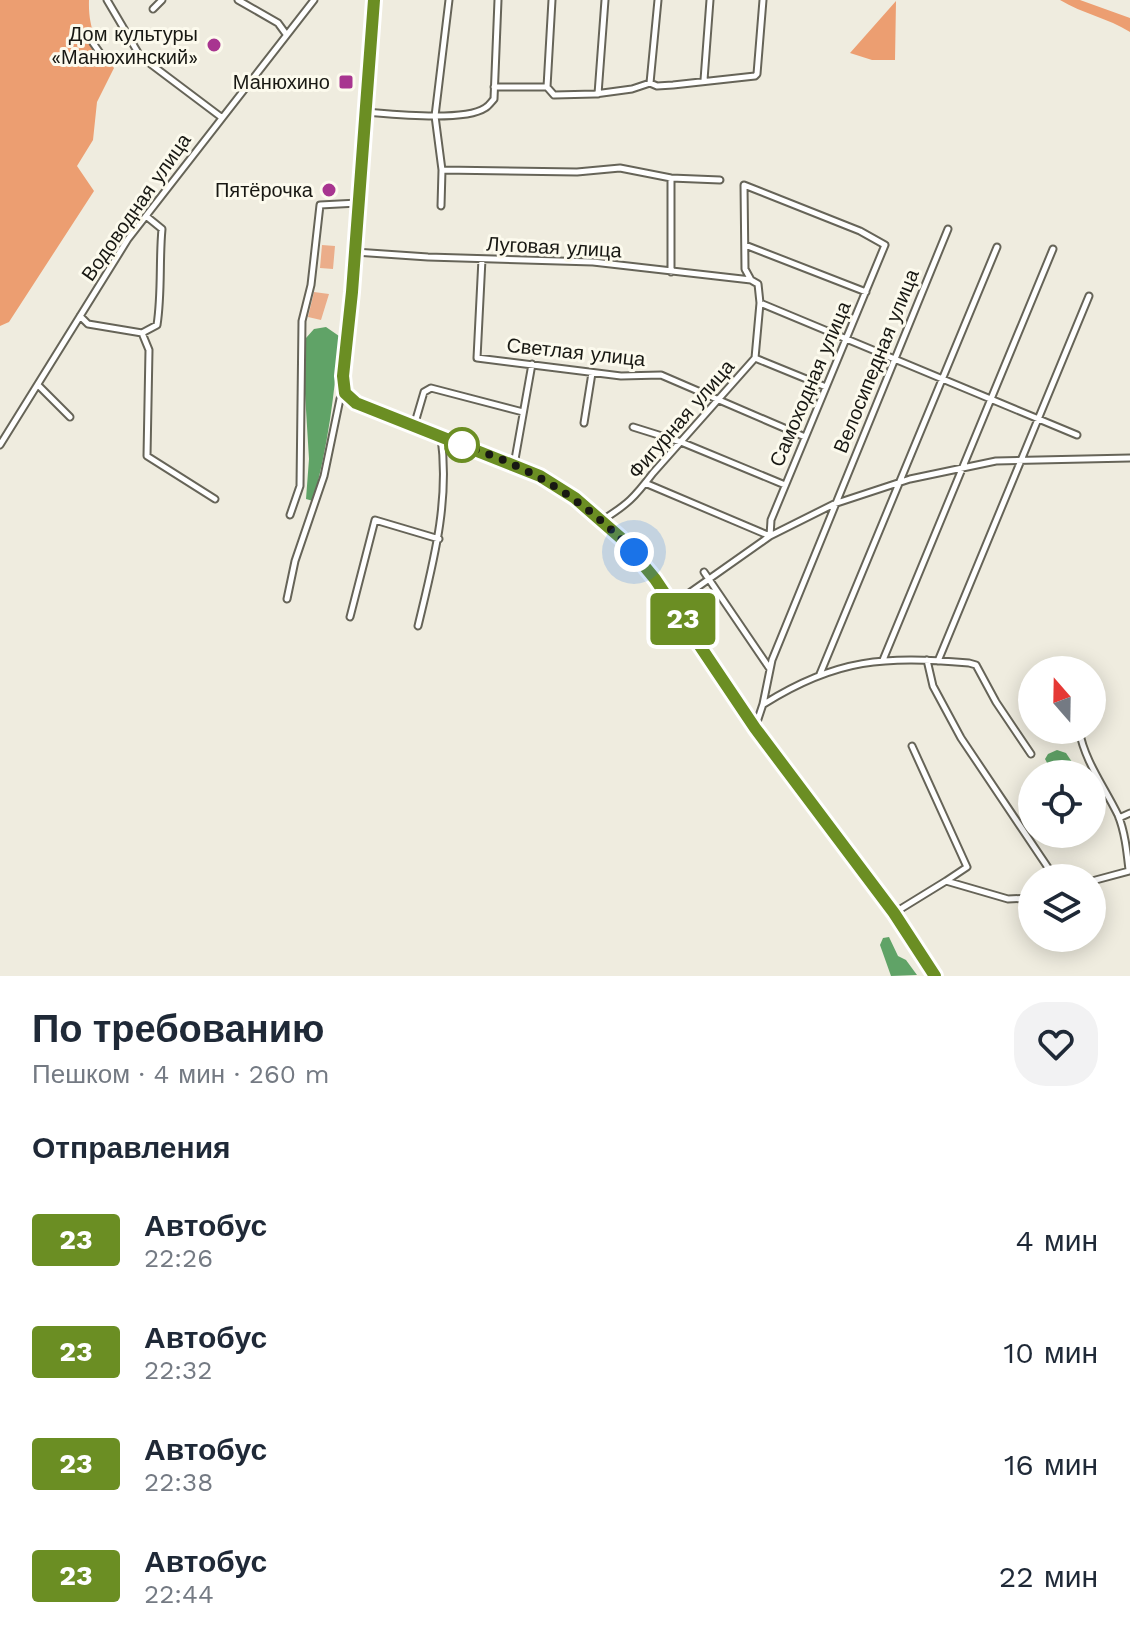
<!DOCTYPE html>
<html lang="ru">
<meta charset="utf-8">
<style>
body{margin:0;font-family:"Work Sans",sans-serif;background:#f2f2f3;color:#1f2937;height:100vh;display:flex;flex-direction:column;font-size:30px;white-space:nowrap}
*{box-sizing:border-box;margin:0}
p{font-size:26px;color:#747a83}
.icon{flex:none;width:44px;height:44px;fill:none;stroke:currentColor;stroke-width:2;stroke-linecap:round;stroke-linejoin:round}
.map{position:relative;height:976px;overflow:hidden}
.panel{display:flex;flex-direction:column;background:#fff;flex:1}
.panel>*{flex:none}
.badge{padding:0 16px;border-radius:6px;font-size:28px;line-height:52px}
.needle{width:52px;rotate:340deg}
.controls{position:absolute;left:1018px;top:656px;display:grid;gap:16px}
.controls a{display:grid;place-items:center;width:88px;height:88px;border-radius:50%;background:#fff;box-shadow:0 4px 20px #0003;font-size:40px}
.you{position:absolute;width:40px;height:40px;margin:-20px;border:6px solid #fff;border-radius:50%;background:#1a73e8;box-shadow:0 0 0 12px #1a73e833}
.map>.badge{position:absolute;translate:-50% -50%;box-shadow:0 0 0 4px #fff}
h2{padding:0 32px;font-size:30px;line-height:72px}
.round{display:grid;place-items:center;flex:none;width:84px;height:84px;border-radius:32px;background:#f2f2f3}
.head{display:flex;align-items:center;justify-content:space-between;height:136px;padding:0 32px}
h1{font-size:38px;font-weight:800;line-height:60px}
ul{padding:0;list-style:none}
li{display:flex;align-items:center;gap:24px;height:112px;padding:0 32px}
li div{flex:1}
li b{display:block;font-size:30px}
li em{font-style:normal}
li .badge{min-width:88px;font-weight:700;text-align:center}
.map>svg:first-child{display:block}
</style>
<div class="map">
<svg width="1130" height="976" viewBox="0 0 1130 976">
<rect width="100%" height="100%" fill="#efecdf"/>
<path fill="#ebad8a" d="M322,245L335,246L333,269L320,268Z
M314,292L329,294L321,320L308,317Z"/>
<path fill="#ec9e71" d="M0,0H89C88,28 97,46 114,68L97,102L93,140L77,166L94,191L9,322L0,326Z
M1060,0H1080L1130,18V32C1108,18 1083,14 1060,0Z
M896,1L895,60H872L850,53Z"/>
<path fill="#60a367" d="M326,327L339,336C335,392 328,446 313,501L306,499L309,459L304,377L306,338L314,329Z
M1057,750L1066,753L1080,774H1053L1045,759L1048,754Z
M889,937L898,956L906,960L917,975L891,976L880,945L883,938Z"/>
<g fill="none" stroke-linecap="round" stroke-linejoin="round">
<defs>
<path id="minor" d="M107,0L140,56L221,117
M238,0L278,23L286,34
M153,9L162,0
M93,43L105,60L139,56
M704,80L710,0
M650,83L658,0
M494,87H547L554,95L595,94L632,89L650,83L657,86L673,85L755,76L757,74L763,0
M547,87L552,0
M598,94L605,0
M365,112C391,114 464,122 485,108C489,106 491,102 494,99L498,0
M442,170L577,172L620,168L671,178L720,180
M671,178V272
M441,206L442,170L435,116L449,0
M745,245L866,292
M355,252L428,257L593,262L751,280
M482,259L477,358L621,376L661,375L805,437
M760,303L1077,435
M80,316L88,324L142,333L149,350L147,456L215,499
M142,333L157,325C162,293 159,261 162,229L146,216
M755,358L826,387
M38,385L70,417
M584,423L592,373
M414,426L424,392L431,388L523,412
M633,427L681,442L785,485
M0,445L128,239L314,0
M514,465L532,364
M290,515L300,486L302,321L311,285L320,205L358,203
M601,521C628,504 634,498 653,473L755,358L760,303L758,284L751,280L745,269L744,185L860,231L885,245L771,520L770,536L645,483
M704,572L770,669
M685,596L770,536L834,504L910,479L996,461L1130,458
M287,599L295,561L324,476L340,399L345,393
M350,617L375,520L439,539
M418,626C433,563 450,502 441,437
M883,660L1053,249
M927,660L933,686L961,738L1055,878
M938,661L1089,296
M1062,665L1064,670
M820,674L997,247
M764,704C837,658 885,656 969,663L976,665L996,702L1031,754
M755,728L763,704L772,660L948,229
M1079,730C1085,762 1104,786 1118,815C1125,832 1127,852 1129,870
M912,746L967,867L946,881
M1119,818L1130,813
M1092,881L1129,871
M894,913L946,881L1008,899L1032,898"/>
<path id="tertiary" d="M374,0L352,292L343,376L345,393L356,403L540,476L575,498L622,539L655,579L755,728L894,913L935,976"/>
</defs>
<use href="#minor" stroke="#666458" stroke-width="9"/>
<use href="#tertiary" stroke="#666458" stroke-width="10"/>
<use href="#minor" stroke="#fff" stroke-width="5"/>
<use href="#tertiary" stroke="#fff" stroke-width="6"/>
</g>
<g fill="none" stroke-linecap="round" stroke-linejoin="round">
<defs>
<path id="line" d="M374,0L352,292L343,376L345,393L356,403L540,476L575,498L622,539L655,579L755,728L894,913L935,976"/>
</defs>
<use href="#line" stroke="#fff" stroke-width="18"/>
<use href="#line" stroke="#6b8e23" stroke-width="12"/>
<path stroke="#181813" stroke-width="8" stroke-dasharray="0 14.4" d="M462,445C532,467 583,499 634,552"/>
</g>
<g fill="#a83590" stroke="#fcfaed" stroke-width="3">
<circle cx="214" cy="45" r="8"/>
<rect x="338" y="74" width="16" height="16" rx="4"/>
<circle cx="329" cy="190" r="8"/>
</g>
<circle fill="#fff" stroke="#6b8e23" stroke-width="4" cx="462" cy="445" r="16"/>
<g text-anchor="middle" dominant-baseline="central" stroke-width="6" stroke-linejoin="round" paint-order="stroke">
<g font-size="20" fill="#181813" stroke="#fcfaed" text-anchor="end">
<text x="198" y="34">Дом культуры<tspan x="198" dy="23">«Манюхинский»</tspan></text>
<text x="330" y="82">Манюхино</text>
<text x="313" y="190">Пятёрочка</text>
</g>
<g font-size="20" fill="#181813" stroke="#fcfaed">
<text transform="translate(136 207) rotate(-55)">Водоводная улица</text>
<text transform="translate(554 247) rotate(3)">Луговая улица</text>
<text transform="translate(576 352) rotate(6)">Светлая улица</text>
<text transform="translate(876 361) rotate(-68)">Велосипедная улица</text>
<text transform="translate(810 384) rotate(-67)">Самоходная улица</text>
<text transform="translate(681 419) rotate(-49)">Фигурная улица</text>
</g>
</g>
</svg>
<div class="controls">
<a><svg class="needle" viewBox="-14 -14 28 28"><path d="M0-13l5 13h-10z" fill="#e53935"/><path d="M0 13l5-13h-10z" fill="#747a83"/></svg></a>
<a><svg class="icon" aria-label="locate" viewBox="0 0 24 24"><circle cx="12" cy="12" r="6"/><path d="M12 2v4M12 18v4M2 12h4M18 12h4"/></svg></a>
<a><svg class="icon" aria-label="layers" viewBox="0 0 24 24"><path d="M12 4l9 5-9 5-9-5zM3 14l9 5 9-5"/></svg></a>
</div>
<div class="you" style="left:634px;top:552px"></div>
<b class="badge" style="left:683px;top:619px;background:#6b8e23;color:#fff">23</b>
</div>
<section class="panel">
<div class="head"><div><h1>По требованию</h1><p>Пешком · 4 мин · 260 m</p></div><a class="round"><svg class="icon" aria-label="heart" viewBox="0 0 24 24"><path d="M12 20l-8-8c-3-5 5-10 8-4 3-6 11-1 8 4z"/></svg></a></div>
<h2>Отправления</h2>
<ul>
<li><span class="badge" style="background:#6b8e23;color:#fff">23</span><div><b>Автобус</b><p>22:26</p></div><em>4 мин</em></li>
<li><span class="badge" style="background:#6b8e23;color:#fff">23</span><div><b>Автобус</b><p>22:32</p></div><em>10 мин</em></li>
<li><span class="badge" style="background:#6b8e23;color:#fff">23</span><div><b>Автобус</b><p>22:38</p></div><em>16 мин</em></li>
<li><span class="badge" style="background:#6b8e23;color:#fff">23</span><div><b>Автобус</b><p>22:44</p></div><em>22 мин</em></li>
</ul>
</section>
